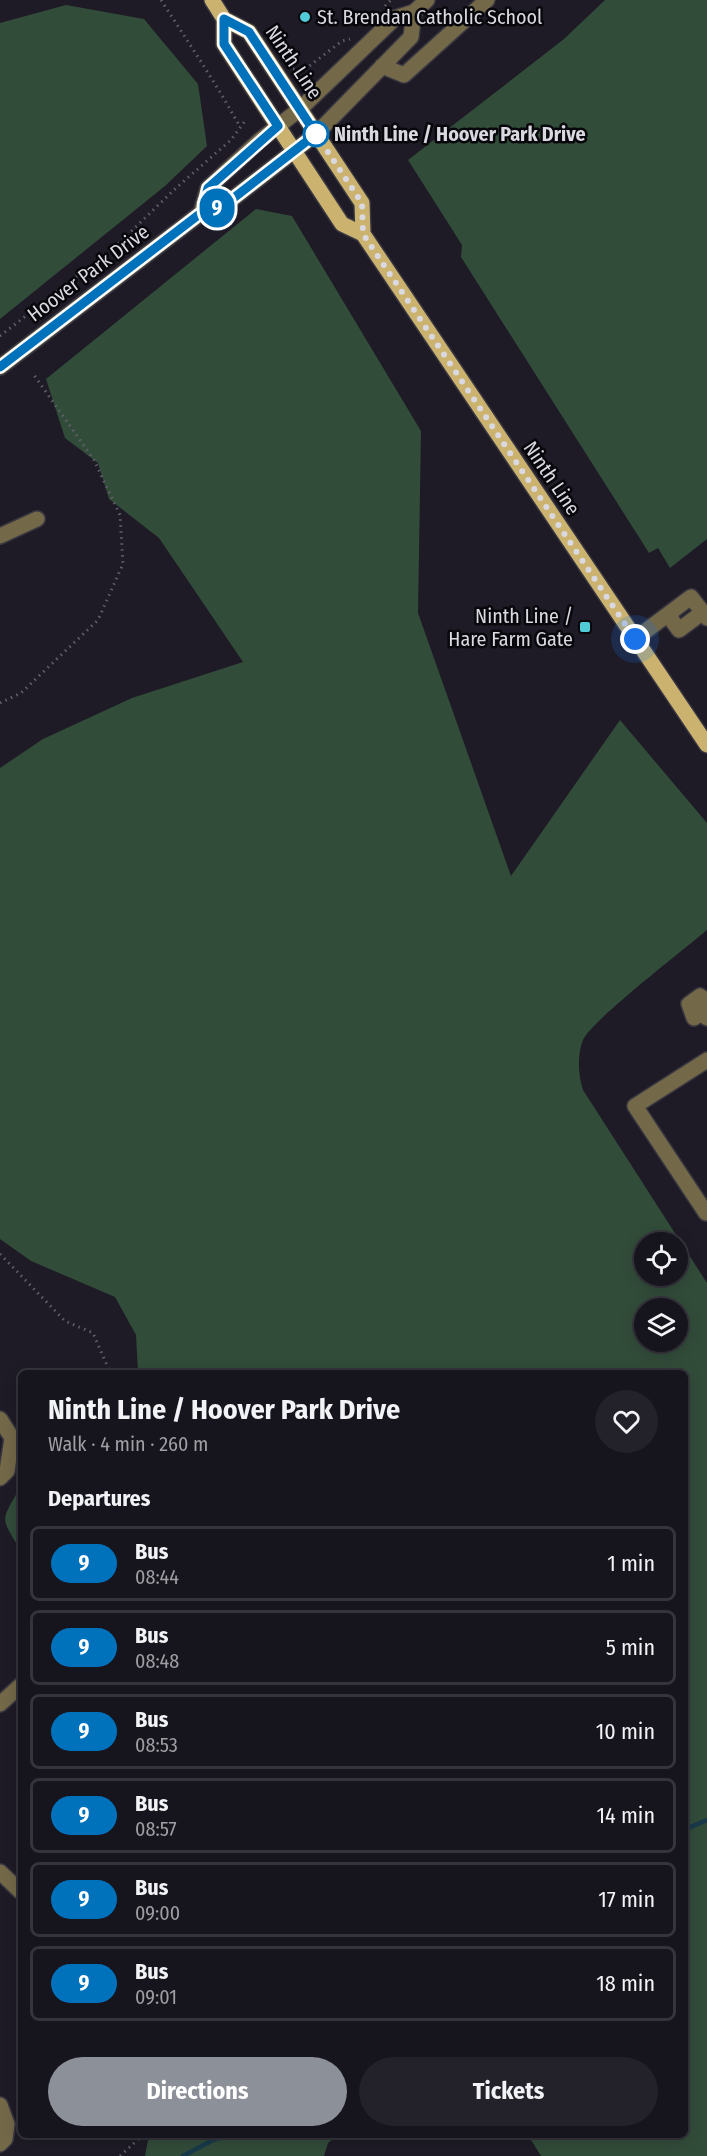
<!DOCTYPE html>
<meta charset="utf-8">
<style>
body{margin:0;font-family:"Fira Sans Condensed",sans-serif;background:#232129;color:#f1f3f6;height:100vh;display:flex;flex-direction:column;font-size:22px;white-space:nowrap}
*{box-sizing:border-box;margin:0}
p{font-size:20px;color:#9e9ea3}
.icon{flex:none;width:33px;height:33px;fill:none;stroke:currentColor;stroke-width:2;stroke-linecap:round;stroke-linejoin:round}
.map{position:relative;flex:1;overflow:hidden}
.sheet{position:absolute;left:18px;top:1370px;width:670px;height:768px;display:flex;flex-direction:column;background:#16141c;border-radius:9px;box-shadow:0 3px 15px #0003,0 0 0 2px #35333b}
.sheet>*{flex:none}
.badge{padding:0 12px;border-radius:20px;font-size:21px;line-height:39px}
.controls{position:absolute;left:634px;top:1232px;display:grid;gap:12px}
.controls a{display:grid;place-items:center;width:54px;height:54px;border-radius:50%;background:#16141c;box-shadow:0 3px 15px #0003,0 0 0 2px #35333b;font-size:30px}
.you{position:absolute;width:30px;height:30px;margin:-15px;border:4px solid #fff;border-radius:50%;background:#1a73e8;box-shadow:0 0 0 9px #1a73e833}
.map>.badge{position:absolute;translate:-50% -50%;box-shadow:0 0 0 3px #fff}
h2{padding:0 30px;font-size:22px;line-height:54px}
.round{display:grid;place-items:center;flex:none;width:63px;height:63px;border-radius:32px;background:#232129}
.overview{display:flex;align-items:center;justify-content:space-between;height:102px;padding:0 30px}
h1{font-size:28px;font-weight:700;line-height:45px}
.primary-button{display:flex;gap:12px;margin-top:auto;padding:12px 30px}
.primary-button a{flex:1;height:69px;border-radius:36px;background:#8c9099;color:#fff;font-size:24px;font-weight:700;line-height:69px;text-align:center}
.primary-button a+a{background:#232129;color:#f1f3f6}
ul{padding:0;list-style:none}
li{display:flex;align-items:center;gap:18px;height:75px;margin:0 12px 9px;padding:0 18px;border:3px solid #35333b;border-radius:9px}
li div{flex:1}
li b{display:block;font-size:22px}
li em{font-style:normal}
li .badge{min-width:66px;font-weight:700;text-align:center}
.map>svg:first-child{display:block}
</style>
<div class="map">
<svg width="707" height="2156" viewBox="0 0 707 2156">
<rect width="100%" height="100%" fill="#1e1b26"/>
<path fill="#324c3a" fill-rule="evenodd" d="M605,0H707V539L670,568L658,548L649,553L461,257L462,245L408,160L564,39Z
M66,5L144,19L198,84L207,146L165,186L0,319V23Z
M256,209L292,216L421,431L418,613L511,876L620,720L707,823V930C686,948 590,1022 583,1040C577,1055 578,1075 583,1090L707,1283V2156H541L528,2135L686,2134V1372H138L136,1335L115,1297L31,1261L0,1239V768L43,739L132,698L243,662L159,538L109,499L98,463L65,438L46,379ZM645,1242H678V1275H645ZM645,1308H678V1341H645Z
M21,1486V1551C0,1516 0,1523 21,1486Z
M149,2135V2134L338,2135L328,2143L324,2156H145Z"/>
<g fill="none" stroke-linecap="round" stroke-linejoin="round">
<path stroke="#193a4a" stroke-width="4.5" d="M686,1829L707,1820
M183,2156L213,2140L232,2134"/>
<defs>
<path id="minor" d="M382,66L404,75L487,0
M201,213L208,188L259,141L300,109L395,18L414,12L427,0
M0,367L201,213L222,207L316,134L411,37L414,12
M0,536L37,519
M668,615L679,630L703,612
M635,639L691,597L707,618
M707,1001L700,996L689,1004L694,1018L703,1012L707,1018
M706,1213L635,1106L707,1060
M0,1419L12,1438L7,1471L0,1478
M0,1704L21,1685
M0,1872L21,1892
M0,2105L7,2124L5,2139L0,2144"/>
<path id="major" d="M212,0L224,19L249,32L362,203L363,234
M224,19V44L342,224L363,234L707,745"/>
</defs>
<use href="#minor" stroke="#383640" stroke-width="18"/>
<use href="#major" stroke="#383640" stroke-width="18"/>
<path stroke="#615f69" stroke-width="3" stroke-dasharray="1.5 4.5" stroke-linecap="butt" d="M161,0C188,42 216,83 240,127
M385,6L391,0
M293,69L304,70L342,41L350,39
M0,336L117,245L176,188L231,140L245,121
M0,703L21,693L98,620L123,564L120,515L94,460L34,375
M0,1254L65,1321L93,1333L110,1372
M120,2156L144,2134"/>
<use href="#minor" stroke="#736848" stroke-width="15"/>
<use href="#major" stroke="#cbb36f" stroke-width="15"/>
</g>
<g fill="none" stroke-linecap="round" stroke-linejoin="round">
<defs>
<path id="line" d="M0,367L201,213L222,207L316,134L249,32L224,19V44L278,126L208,188L205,201"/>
</defs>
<use href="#line" stroke="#fff" stroke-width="14"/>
<use href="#line" stroke="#0072bc" stroke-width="9"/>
<path stroke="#dad9e1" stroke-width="6" stroke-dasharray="0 10.8" d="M316,134L362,203L363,234L635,639"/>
</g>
<g fill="#52cbd8" stroke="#08070b" stroke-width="2">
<circle cx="305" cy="17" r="6"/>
<rect x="579" y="621" width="12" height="12" rx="3"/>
</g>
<circle fill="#fff" stroke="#0072bc" stroke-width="3" cx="316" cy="134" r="12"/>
<g text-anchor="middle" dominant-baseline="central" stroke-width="5" stroke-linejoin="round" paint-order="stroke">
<g font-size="20" fill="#dad9e1" stroke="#08070b" text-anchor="start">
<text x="317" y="17">St. Brendan Catholic School</text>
<text x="573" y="616" text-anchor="end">Ninth Line /<tspan x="573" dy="23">Hare Farm Gate</tspan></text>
</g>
<g font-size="20" fill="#dad9e1" stroke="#08070b">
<text transform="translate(294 62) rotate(56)">Ninth Line</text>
<text transform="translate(88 273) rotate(-37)">Hoover Park Drive</text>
<text transform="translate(552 478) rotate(56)">Ninth Line</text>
</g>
<g font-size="20" font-weight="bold" fill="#dad9e1" stroke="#08070b" text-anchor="start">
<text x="334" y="134">Ninth Line / Hoover Park Drive</text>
</g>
</g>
</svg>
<div class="controls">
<a><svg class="icon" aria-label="locate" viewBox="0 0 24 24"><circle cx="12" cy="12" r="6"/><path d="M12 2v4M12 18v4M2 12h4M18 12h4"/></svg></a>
<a><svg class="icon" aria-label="layers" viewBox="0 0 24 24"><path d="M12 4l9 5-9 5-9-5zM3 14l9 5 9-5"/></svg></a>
</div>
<div class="you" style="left:635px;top:639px"></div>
<b class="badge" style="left:217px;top:208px;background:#0072bc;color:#fff">9</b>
<section class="sheet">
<div class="overview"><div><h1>Ninth Line / Hoover Park Drive</h1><p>Walk · 4 min · 260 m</p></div><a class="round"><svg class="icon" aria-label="heart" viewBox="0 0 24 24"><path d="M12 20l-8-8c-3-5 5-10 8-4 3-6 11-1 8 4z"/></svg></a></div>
<h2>Departures</h2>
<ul>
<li><span class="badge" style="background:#0072bc;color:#fff">9</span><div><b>Bus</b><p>08:44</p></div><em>1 min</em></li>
<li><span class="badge" style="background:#0072bc;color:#fff">9</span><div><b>Bus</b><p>08:48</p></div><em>5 min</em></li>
<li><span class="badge" style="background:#0072bc;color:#fff">9</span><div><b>Bus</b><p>08:53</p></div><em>10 min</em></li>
<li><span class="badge" style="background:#0072bc;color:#fff">9</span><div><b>Bus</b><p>08:57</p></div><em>14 min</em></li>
<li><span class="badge" style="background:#0072bc;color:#fff">9</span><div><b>Bus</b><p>09:00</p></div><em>17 min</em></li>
<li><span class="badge" style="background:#0072bc;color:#fff">9</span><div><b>Bus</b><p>09:01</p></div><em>18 min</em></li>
</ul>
<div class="primary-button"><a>Directions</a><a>Tickets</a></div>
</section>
</div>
